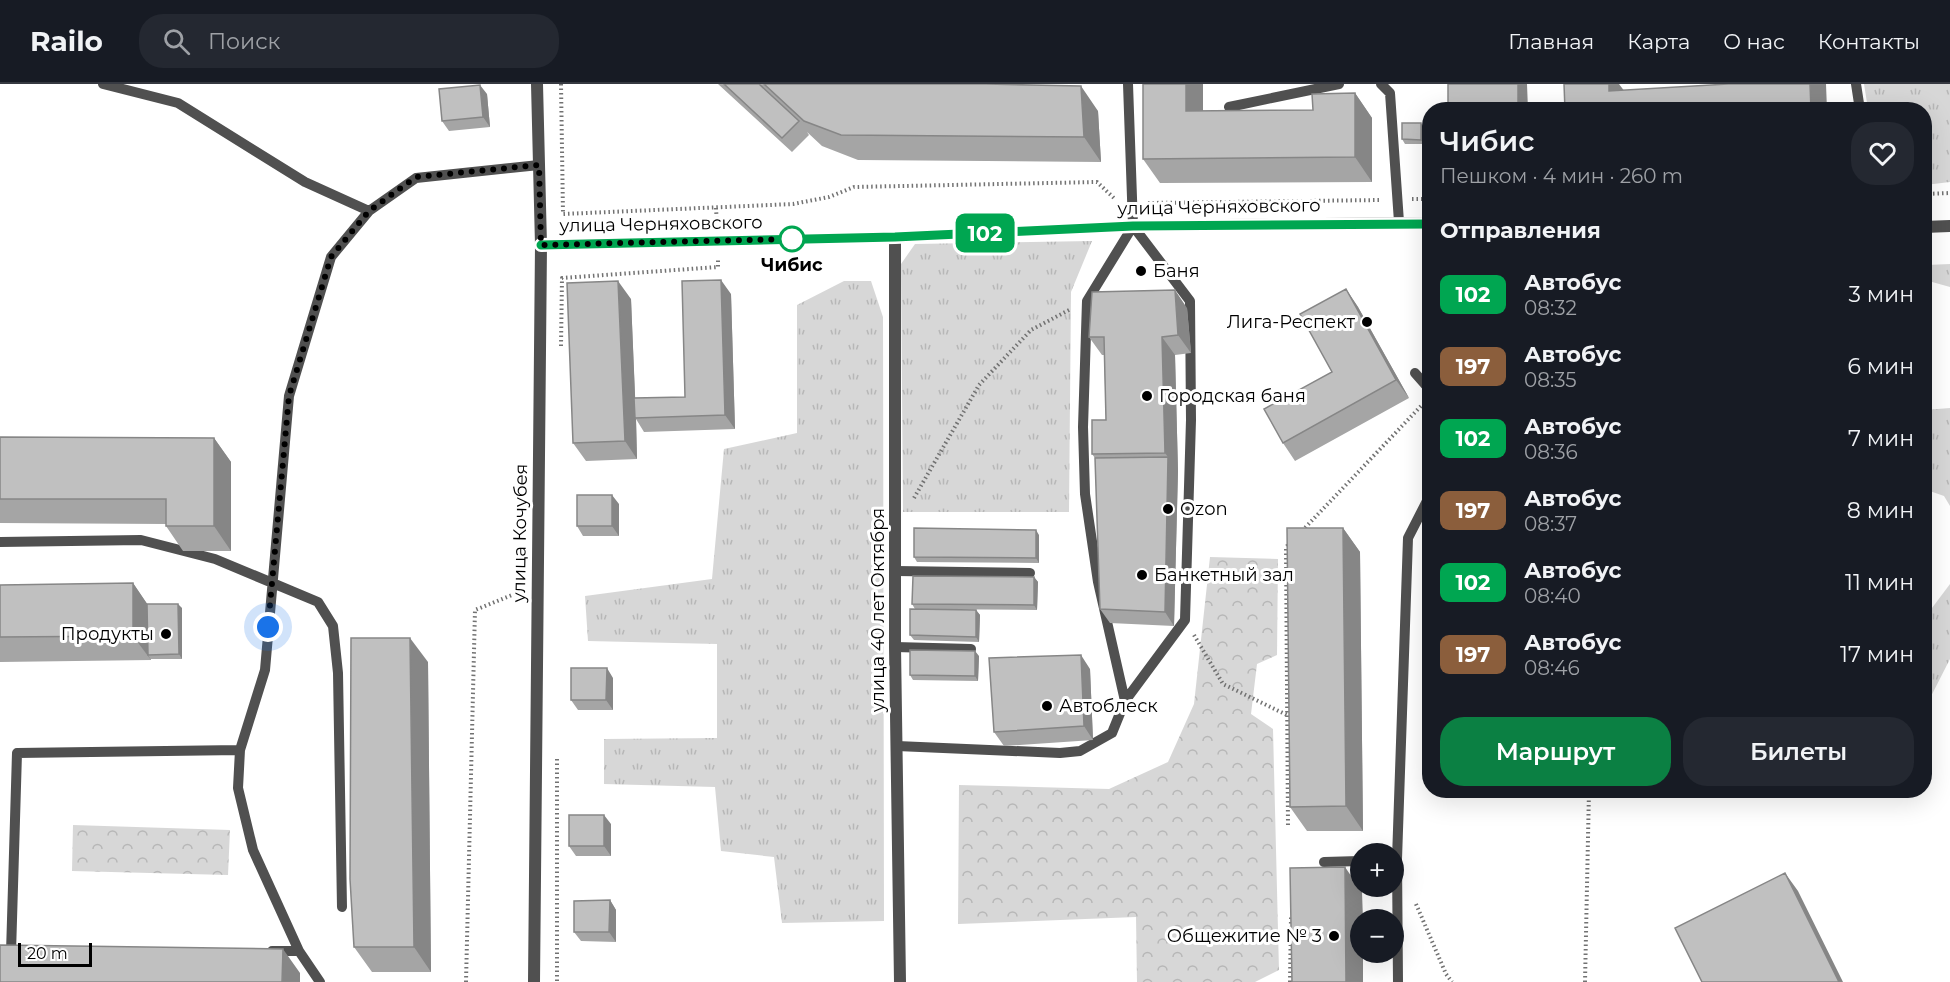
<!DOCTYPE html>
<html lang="ru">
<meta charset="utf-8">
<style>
body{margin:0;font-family:Montserrat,sans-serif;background:#242831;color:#f1f3f6;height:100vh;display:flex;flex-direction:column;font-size:22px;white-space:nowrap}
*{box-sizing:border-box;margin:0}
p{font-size:20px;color:#9ea1a6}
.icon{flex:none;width:33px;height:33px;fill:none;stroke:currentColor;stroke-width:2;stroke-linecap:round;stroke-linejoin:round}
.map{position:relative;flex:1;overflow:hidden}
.side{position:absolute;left:1422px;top:18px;width:510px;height:696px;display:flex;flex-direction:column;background:#171b24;border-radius:24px;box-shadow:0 6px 24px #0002}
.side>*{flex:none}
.badge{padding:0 12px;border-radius:9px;font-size:21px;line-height:39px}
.tools{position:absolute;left:1350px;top:759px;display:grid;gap:12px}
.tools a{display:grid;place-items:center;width:54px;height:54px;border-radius:50%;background:#171b24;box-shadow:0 6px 24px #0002;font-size:30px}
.scale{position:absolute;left:18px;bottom:15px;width:74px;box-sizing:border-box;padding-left:6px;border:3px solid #000;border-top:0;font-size:16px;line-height:21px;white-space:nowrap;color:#000;-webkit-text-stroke:4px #fff;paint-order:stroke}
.you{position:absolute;width:30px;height:30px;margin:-15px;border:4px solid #fff;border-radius:50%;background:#1a73e8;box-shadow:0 0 0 9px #1a73e833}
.map>.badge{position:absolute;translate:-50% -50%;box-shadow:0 0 0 3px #fff}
h2{padding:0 18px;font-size:22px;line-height:54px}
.round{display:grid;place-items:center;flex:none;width:63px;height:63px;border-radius:24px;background:#242831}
.headline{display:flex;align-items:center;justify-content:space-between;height:102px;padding:0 18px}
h1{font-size:28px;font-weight:600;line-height:45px}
.cta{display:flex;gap:12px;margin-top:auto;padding:12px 18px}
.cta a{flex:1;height:69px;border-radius:24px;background:#0b8043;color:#fff;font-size:24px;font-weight:600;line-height:69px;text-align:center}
.cta a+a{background:#242831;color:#f1f3f6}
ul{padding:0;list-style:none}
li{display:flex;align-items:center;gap:18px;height:72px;padding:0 18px}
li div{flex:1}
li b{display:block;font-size:22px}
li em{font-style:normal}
li .badge{min-width:66px;font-weight:700;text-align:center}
header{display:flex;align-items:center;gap:36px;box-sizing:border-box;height:84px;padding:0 30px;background:#171b24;border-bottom:2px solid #363941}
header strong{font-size:28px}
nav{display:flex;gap:33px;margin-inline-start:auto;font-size:21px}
.search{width:420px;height:54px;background:#242831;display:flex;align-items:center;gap:15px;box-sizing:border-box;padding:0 21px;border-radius:24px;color:#9ea1a6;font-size:22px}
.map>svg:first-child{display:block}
</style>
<header>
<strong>Railo</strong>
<div class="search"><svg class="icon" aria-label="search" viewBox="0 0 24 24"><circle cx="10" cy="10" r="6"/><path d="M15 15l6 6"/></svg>Поиск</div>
<nav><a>Главная</a><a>Карта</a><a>О нас</a><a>Контакты</a></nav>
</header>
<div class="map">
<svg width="1950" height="898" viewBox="0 0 1950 898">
<defs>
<pattern id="grass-tufts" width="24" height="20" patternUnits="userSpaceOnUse" patternTransform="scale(1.5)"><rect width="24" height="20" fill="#d7d7d7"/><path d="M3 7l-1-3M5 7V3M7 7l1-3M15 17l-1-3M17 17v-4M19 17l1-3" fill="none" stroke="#b7b7b7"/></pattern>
<pattern id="forest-crowns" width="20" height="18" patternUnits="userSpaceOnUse" patternTransform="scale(1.5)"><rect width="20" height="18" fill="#d7d7d7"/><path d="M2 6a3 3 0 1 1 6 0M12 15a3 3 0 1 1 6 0" fill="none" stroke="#b7b7b7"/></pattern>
</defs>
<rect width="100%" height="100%" fill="#fff"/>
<path fill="url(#grass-tufts)" d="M1864,0H1950V98L1925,101L1924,26L1868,25Z
M1092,157L1071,208L1069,428H903L901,180L915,160Z
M1950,180V203L1925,196L1927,181Z
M844,197H871L883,233L884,837L782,839L774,773L721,767L715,703L604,700V655L717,654V560L588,557L585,512L712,495L724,365L797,349V221Z
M1950,324V422L1944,412L1924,405L1925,326Z
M1950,500V575L1925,624V520L1932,524Z"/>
<path fill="url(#forest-crowns)" d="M1210,473L1278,475L1277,571L1257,580L1251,630L1273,645L1279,886L1255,898H1137L1136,833L958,840L959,701L1109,705L1168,678L1194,620Z
M73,741L230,746L228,791L72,787Z"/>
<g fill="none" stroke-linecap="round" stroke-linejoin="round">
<path stroke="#727272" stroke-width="4" stroke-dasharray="1.5 3" stroke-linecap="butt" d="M561,0L563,130L793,120L829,113L854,103L1097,98L1115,115
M1924,110L1950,109
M1412,115H1430
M1148,119L1381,116
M716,124L717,141
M561,262L562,194L718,183V175
M914,414L979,301L1031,246L1071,225
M1302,447L1423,320
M1194,551L1223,600L1287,631
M557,675V898
M1288,741L1286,463L1290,459
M1416,820L1446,890L1452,898
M466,898L475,526L522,507
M1290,898L1291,833
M1585,898L1589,706"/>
<path stroke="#505050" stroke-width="10" d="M103,0L178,19L305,98L369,127
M1381,0L1390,9L1399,138
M1856,0L1860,26
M1229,23L1339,0
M1415,289L1430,306
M0,458L141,456L215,475L318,518L333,542L338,589L342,823
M896,487L1030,489
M895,563L971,565
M1125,617L1185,536L1191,336L1190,217L1133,142
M897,662L1060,669L1080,667L1112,649L1125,617L1098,498L1085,410L1083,343L1087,217L1133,142L1128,0
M240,666L238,704L253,766L299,867
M1324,778L1360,777
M272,867H299L320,898
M16,869H11L17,669L240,666L265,586L289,312L331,173L369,127L416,94L539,81
M1398,898L1397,775L1408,454L1430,411"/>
<path stroke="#505050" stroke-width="12" d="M1924,143L1950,142
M895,153V563L900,898
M541,161L895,153L1133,142L1430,139
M534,898L541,161L537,0"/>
</g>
<path fill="#a5a5a5" d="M718,0H986L1098,27L1101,78L858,76L822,62L807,48L809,51L792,68Z
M1143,0H1203V27L1313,26L1355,9L1372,34V98L1160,99L1143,75Z
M487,10L490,43L449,47L442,37Z
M1424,44V60H1405L1402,55Z
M1346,205L1358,223L1409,314L1295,377L1283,359L1332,288Z
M731,210L735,345L644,348L636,335L637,375L586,377L573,359L631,215L635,314L685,313Z
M1187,224L1191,269L1175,271L1178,387L1174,542L1110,539L1100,525L1095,374L1092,370L1106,336L1104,271H1102L1089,253Z
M0,353L214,354L231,378V467H183L166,442V440L0,439Z
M619,420V452H583L577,442Z
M1343,444L1360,468L1363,747H1307L1290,723Z
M1039,451V479L917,478L914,473Z
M1034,493L1038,498L1037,526L915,525L912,520Z
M133,499L147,520L182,524V575H151V576L0,578V501Z
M976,526L980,531L979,558L914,556L910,551Z
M979,572L978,597L913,596L910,591Z
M428,578L431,888H372L354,863Z
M1090,585L1093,656L1004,662L994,648Z
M613,594V626H578L571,616Z
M611,740V772H576L569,762Z
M610,816L616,826V858L581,857L574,848Z"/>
<path fill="#868686" d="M1186,0H1203V52L1186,27Z
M1518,0H1527L1528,26H1518Z
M1609,0H1619L1625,8L1609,7Z
M1810,0H1826L1827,26H1811Z
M480,1L487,10L490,43L483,33Z
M1081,2L1098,27L1101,78L1084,53Z
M1355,9L1372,34V98L1355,73Z
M1421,39L1424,44V60L1421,56Z
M721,196L731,210L735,345L725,331Z
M618,197L631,215L636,334H635L636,335L637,375L625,357Z
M1346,205L1358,223L1409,314L1396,296Z
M1175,206L1187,224L1191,269L1178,251Z
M1162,253L1175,271L1178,387L1174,542L1165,528L1168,373L1165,369Z
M214,354L231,378V467L214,442Z
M612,411L619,420V452L612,442Z
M1343,444L1360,468L1363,747L1346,722Z
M1036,446L1039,451V479L1036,474Z
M1034,493L1038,498L1037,526L1034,521Z
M133,499L150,524L148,571L151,576L133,552Z
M178,520L182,524V575L179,570Z
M976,526L980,531L979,558L976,553Z
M410,554L428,578L431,888L414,863Z
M975,567L979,572L978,597L975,592Z
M1081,571L1090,585L1093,656L1084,642Z
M607,584L613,594V626L606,616Z
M604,731L611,740V772L604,762Z
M1345,783L1362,808L1363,836H1360V868H1363V898H1346Z
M1785,789L1798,807L1843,898H1839Z
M610,816L616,826V858L609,848Z
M283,865L300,889V898H282Z"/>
<path fill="#c0c0c0" stroke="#868686" stroke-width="1.5" d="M724,0H759L799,37L782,54Z
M764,0H986L1081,2L1084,53L841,51L804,37Z
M1143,0H1186V27L1313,26L1312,10L1355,9V73L1143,75Z
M1448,0H1518V26H1448Z
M1564,0H1609V7L1728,0H1810L1811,26H1565Z
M480,1L483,33L442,37L439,5Z
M1402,39H1421V56L1402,55Z
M721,196L725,331L635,334L634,314L685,313L682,197Z
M618,197L625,357L573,359L567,199Z
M1346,205L1396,296L1283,359L1264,325L1332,288L1300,230Z
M1175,206L1178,251L1162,253L1165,369L1092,370V336H1106L1104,253H1089L1092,208Z
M0,353L214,354V442H166V415H0Z
M1168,373L1165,528L1100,525L1095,374Z
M577,411H612V442H577Z
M914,444L1036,446V474L914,473Z
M1287,444H1343L1346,722L1290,723Z
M913,492L1034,493V521L912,520Z
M133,499V552L0,553V501Z
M147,520H178L179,570L148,571Z
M910,525L976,526V553L910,551Z
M351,554H410L414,863H354L350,795Z
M910,566L975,567V592L910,591Z
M1081,571L1084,642L994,648L989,574Z
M571,584H607L606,616H571Z
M569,731H604V762H569Z
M1345,783L1346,898H1292L1290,784Z
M1785,789L1839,898H1702L1675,844Z
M610,816L609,848H574V817Z
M0,861L283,865L282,898H0Z"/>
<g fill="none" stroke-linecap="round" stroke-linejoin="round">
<defs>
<path id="line" d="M541,161L895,153L1133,142L1430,140"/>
</defs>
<use href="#line" stroke="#fff" stroke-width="14"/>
<use href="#line" stroke="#00a651" stroke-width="9"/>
<path stroke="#000" stroke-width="6" stroke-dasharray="0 10.8" d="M268,543L289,312L331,173L369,127L416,93L539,81L541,161L792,155"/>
</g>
<circle fill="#fff" stroke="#00a651" stroke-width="3" cx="792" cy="155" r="12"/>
<g fill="#000" stroke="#fff" stroke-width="2">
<circle cx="1141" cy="187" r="6"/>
<circle cx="1367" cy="238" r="6"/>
<circle cx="1147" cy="312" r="6"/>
<circle cx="1168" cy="425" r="6"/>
<circle cx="1142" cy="491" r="6"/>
<circle cx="166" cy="550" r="6"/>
<circle cx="1047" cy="622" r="6"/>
<circle cx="1334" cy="852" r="6"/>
</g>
<g text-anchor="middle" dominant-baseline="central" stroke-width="6" stroke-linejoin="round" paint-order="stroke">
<g font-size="18" fill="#000" stroke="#fff">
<text transform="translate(1219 123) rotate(-1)">улица Черняховского</text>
<text transform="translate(661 140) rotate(-1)">улица Черняховского</text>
<text transform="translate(520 449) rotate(-89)">улица Кочубея</text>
<text transform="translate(878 526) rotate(-90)">улица 40 лет Октября</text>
</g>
<g font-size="18" font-weight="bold" fill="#000" stroke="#fff">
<text x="792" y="181">Чибис</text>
</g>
<g font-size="18" fill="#000" stroke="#fff" text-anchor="start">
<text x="1153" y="187">Баня</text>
<text x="1355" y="238" text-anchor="end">Лига-Респект</text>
<text x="1159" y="312">Городская баня</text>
<text x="1180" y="425">Ozon</text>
<text x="1154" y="491">Банкетный зал</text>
<text x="154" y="550" text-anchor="end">Продукты</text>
<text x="1059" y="622">Автоблеск</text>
<text x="1322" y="852" text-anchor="end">Общежитие № 3</text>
</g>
</g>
</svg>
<div class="tools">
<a>+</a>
<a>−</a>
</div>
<div class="scale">20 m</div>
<div class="you" style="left:268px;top:543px"></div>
<b class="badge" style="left:985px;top:149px;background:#00a651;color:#fff">102</b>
<section class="side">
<div class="headline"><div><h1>Чибис</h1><p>Пешком · 4 мин · 260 m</p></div><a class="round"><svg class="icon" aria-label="heart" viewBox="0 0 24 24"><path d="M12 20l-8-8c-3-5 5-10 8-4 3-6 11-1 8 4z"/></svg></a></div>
<h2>Отправления</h2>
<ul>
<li><span class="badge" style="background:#00a651;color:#fff">102</span><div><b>Автобус</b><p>08:32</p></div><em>3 мин</em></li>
<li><span class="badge" style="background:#8b5e3c;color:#fff">197</span><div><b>Автобус</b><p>08:35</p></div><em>6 мин</em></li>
<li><span class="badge" style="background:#00a651;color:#fff">102</span><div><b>Автобус</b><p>08:36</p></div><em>7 мин</em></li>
<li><span class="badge" style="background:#8b5e3c;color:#fff">197</span><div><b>Автобус</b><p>08:37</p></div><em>8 мин</em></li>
<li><span class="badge" style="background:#00a651;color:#fff">102</span><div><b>Автобус</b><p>08:40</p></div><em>11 мин</em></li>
<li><span class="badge" style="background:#8b5e3c;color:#fff">197</span><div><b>Автобус</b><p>08:46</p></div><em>17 мин</em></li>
</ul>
<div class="cta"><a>Маршрут</a><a>Билеты</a></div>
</section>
</div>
